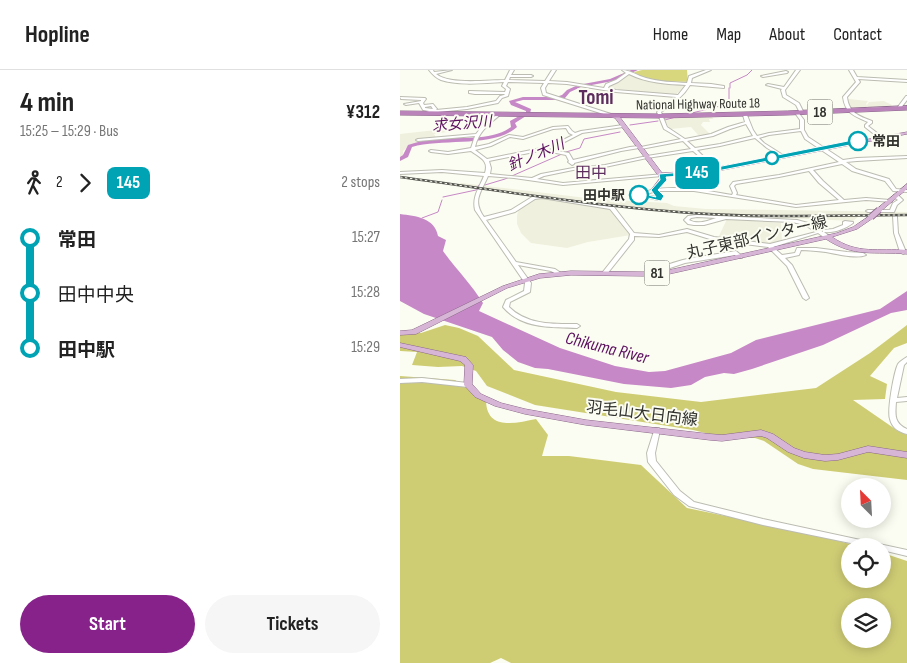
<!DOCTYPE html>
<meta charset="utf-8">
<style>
body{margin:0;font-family:"Sofia Sans Condensed","Noto Sans JP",sans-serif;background:#f6f6f6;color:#222;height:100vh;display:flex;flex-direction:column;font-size:19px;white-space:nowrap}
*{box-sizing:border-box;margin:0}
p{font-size:16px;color:#767676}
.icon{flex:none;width:28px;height:28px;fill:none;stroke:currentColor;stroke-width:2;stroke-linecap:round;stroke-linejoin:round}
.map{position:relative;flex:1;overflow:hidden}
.details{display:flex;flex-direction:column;background:#fff;width:400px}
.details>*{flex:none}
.badge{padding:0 10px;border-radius:8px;font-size:18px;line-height:32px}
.needle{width:32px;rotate:336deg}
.fabs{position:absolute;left:441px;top:408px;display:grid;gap:10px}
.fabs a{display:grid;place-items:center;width:50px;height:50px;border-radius:50%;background:#fff;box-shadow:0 2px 12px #0003;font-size:25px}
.map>.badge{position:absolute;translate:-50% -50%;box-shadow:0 0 0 2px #fff}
.legs{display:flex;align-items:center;gap:8px;height:55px;padding:0 20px;font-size:16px}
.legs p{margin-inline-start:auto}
.overview{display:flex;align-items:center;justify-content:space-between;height:85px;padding:0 20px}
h1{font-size:28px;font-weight:700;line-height:38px}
.cta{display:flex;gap:10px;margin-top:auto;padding:10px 20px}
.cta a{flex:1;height:58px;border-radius:30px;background:#86228a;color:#fff;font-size:20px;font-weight:700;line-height:58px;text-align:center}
.cta a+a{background:#f6f6f6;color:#222}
ul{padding:0 20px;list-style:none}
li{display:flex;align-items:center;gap:18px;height:55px;font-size:19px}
li i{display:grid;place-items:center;width:8px;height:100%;margin:0 6px;background:currentColor}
li i::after{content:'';width:12px;height:12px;margin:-6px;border:4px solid;border-radius:50%;background:#fff}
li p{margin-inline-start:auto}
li:first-child i{background:linear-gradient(#0000 50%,currentColor 0)}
li:last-child i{background:linear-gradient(currentColor 50%,#0000 0)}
header{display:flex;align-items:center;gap:30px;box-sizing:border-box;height:70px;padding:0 25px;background:#fff;border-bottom:1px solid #e0e0e0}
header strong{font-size:24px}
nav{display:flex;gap:28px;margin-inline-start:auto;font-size:18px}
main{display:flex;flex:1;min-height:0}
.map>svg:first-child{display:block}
</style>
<header>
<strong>Hopline</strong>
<nav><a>Home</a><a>Map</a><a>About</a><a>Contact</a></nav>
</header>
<main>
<section class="details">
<div class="overview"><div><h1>4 min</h1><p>15:25 – 15:29 · Bus</p></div><b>¥312</b></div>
<div class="legs"><svg class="icon" aria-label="walk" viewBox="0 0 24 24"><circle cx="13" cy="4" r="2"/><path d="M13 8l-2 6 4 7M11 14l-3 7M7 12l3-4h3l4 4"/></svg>2<svg class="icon" aria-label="forward" viewBox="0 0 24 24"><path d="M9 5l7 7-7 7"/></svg><b class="badge" style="background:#00a3b4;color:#fff">145</b><p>2 stops</p></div>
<ul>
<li><i style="color:#00a3b4"></i><b>常田</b><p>15:27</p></li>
<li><i style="color:#00a3b4"></i><span>田中中央</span><p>15:28</p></li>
<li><i style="color:#00a3b4"></i><b>田中駅</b><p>15:29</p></li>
</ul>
<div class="cta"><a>Start</a><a>Tickets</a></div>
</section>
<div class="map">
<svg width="507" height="593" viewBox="0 0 507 593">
<rect width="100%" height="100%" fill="#fcfdf2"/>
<path fill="#f0f0de" d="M228,3L243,10L287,15L275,25L208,18V15Z
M449,29L468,31L466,34L467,35L469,32L484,31L492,35L490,37L470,38L467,36L466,38L453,39L447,35L446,32Z
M302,46L312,47L313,49H309L310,52H303L301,55L310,64L299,66L291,57L270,59L265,51L279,47Z
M45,59L47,62L34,64L37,69L10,75L3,81V85L0,87V64Z
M61,113L195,129L267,133L274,136L306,139L507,142V146H459L453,151L301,144L212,136L59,115Z
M137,128L211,138L231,165L188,172L167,178L131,173L121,163L117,154V146L118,141L132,130Z
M327,149L381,153L382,172L371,174L318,168Z"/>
<path fill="#d8d77e" d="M242,0H287L288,12C271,11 247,15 234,2Z"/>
<path fill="#cfcd74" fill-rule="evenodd" d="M45,255L59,258L78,266L114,300L216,322L301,332L416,318L470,283L507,255V273L494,278L470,306L487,314L485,329L453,330L498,361L507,365V410L413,399L398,394L364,371L355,368H326L293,360L135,335L87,316L76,301L62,296L38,297L12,295L17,282L0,281V263H21Z
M0,306L55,310L86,331C87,361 116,353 136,349L148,365L142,386H169L241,395L287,438L421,466L457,476H450V509H482L483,483L507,491V593H111L101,588L90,593H0ZM450,536H482V569H450Z"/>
<path fill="#c688c6" d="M0,144C16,146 35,148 38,166L46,170L43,181C56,199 71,214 83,233L79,241L160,278L215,296L249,302L265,301L331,283L356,270L480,239L507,221V240L491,243L423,275L352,299L334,304L324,303L305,307L291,315L271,318L224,314L148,299L135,298L118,292L103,280L92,267L24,244L0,231Z"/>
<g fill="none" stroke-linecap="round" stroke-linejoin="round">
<path stroke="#c688c6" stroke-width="1" d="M330,18V13L347,5L352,0
M288,44L324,35L329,29V18
M265,50L276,47
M230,55L258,51
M166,82L180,78L184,69L220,62
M85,115L105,109L162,84
M43,127L76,120L79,115
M22,148L38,142L42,130"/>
<path fill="#c688c6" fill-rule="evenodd" d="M231,0H238L213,11L181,17L170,22L165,28L158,30H123L115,32L131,39L130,44H126V41L111,35L109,31L123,27H156L162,25L167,20L178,15L210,9Z
M121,45L126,46L115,53L117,57C94,78 43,68 12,77L8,87L0,91V87L3,85L8,75C17,72 25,70 35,69C60,66 90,72 111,57L110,51Z"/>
<defs>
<path id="minor" d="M29,0H33L34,2L52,0L36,4C50,15 87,10 105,10L110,0H114L111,5H131L133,6L131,7H110L109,10L145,11L152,0H156L149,11L167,12L204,18L206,14L216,10L226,3L222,0C230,0 238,6 246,8C259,12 273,12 287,13L289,6L306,0H311L292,8L291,13L311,14L324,16V18L290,15C283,27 272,34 261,42L267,57L285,69L311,64L328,57L345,52L343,45L345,44L347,45L353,60L357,66L369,63L400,59V50L395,43L398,42L404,50V60L408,67L443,90L457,88L507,86V88L457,91L446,92L456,99L489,109L496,119L507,120V122L493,121L485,111L452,101L442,94L413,100L423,111L444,130L466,128L490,130L492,131V132L466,130L396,137L294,121H258L262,126L260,130H258L237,125C261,112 305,120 332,125L333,123L330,116L333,112L379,105L439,92L405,69L401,61L369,65L359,68L364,73L383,85V87H382L367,78L355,68L320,76L297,80L303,86L322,98V100H320L301,88L293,81L247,88L205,97L173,100L144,106L137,109L163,113L264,104V106H262L163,115L114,108L88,106C81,123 72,130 84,147L111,140L132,127L142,126L214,137L234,163L259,165L287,159L314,167L370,174L416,162L405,155L392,152L326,149L304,155H294L288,154L284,150L288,146L297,145L397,150L408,153L423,162V160L433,159L443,155V152L445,151L453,152V153C445,159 434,163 424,162L429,166V168H425L418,163L373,177L382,185L395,183L397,178H416L447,182L463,183L466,185C456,189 437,184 426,182C417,181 409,180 401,180L399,185L385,188L392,195L409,228L406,230L403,228L387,196L368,177L313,170L287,162L259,167L234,166V170L207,204L205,205L202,203L229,169L230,164L210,139L142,128L135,129L115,142L86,150L116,192L155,199L161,203L158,205L151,201L118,195L131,213L130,222L110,232L109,237C127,255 153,254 177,254L180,256L177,258C150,257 122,259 103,237L106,230L124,221L125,213L75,140C72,127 79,118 84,106L42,102L0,104V102L42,100L85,103C89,90 80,88 71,81L48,84L31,82L29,81L31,80L48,82L71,78L75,66L18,71L16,70L18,69L76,64L84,54L99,43H100V45C89,54 78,62 75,77L89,74L109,65L123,67L153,57L168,56L172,61L175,63L181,61L223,55L225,56L223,57L182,63L153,78L148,79L169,83L173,90L230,77L239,76L241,77L281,69L264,59L257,42L276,27L216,22L167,14L148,13L145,18L146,23L214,45V47H213L143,25L141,18L144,13L108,12L106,16L110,19L108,26L102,28L98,33L67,39L28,43L26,42L29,41L23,40L19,33L6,35L4,34L21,31V30L1,29L0,27L25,28L26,29L23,33L24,35L33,34L37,39L36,40L67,37L96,31L100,26L104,25L105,24H75L69,23V21L105,22L106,19L102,16L104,12C85,13 59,16 41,10C36,8 32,4 29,0ZM229,4C247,13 267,14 286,15L278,25L216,20L208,18L209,16L218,12ZM31,36L33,39L25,38V37ZM346,54L353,66L320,74L295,78L287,71L313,66L330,59ZM166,58L169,63L173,65L151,76L87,89L75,80L91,76L110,67L123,69L153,59ZM283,71L291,79L247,86L205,95L173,98L141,104L132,108L90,104L91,98L89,91L144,80L146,81L166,85L169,91L168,92L172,95L174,94V93L221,81L239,78L241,79ZM409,101L419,113L439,130L396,135L336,125L337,123L334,116L336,114L379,107ZM253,122L258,126L257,127L244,125ZM297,147L316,148C307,151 298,155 289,150L291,148Z
M396,0H400L385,20L386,25L399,33L404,43L402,44L400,43L396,35L383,27L381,20L382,19L366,15L368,14L384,17Z
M449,0H453L457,7L507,10V12L458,9L460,12L447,27C449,43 459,46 472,51V53L468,56L481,66V68H479L465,57V55L468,52C454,46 445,43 443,27L456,12Z
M386,1L388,2L387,3L363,7L361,6Z
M506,26H507V30L500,39H498L497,38Z
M494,125H498L503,130L497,135L494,142H468L466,141L468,140H490L493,133L498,130L494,127Z
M493,146H497V147L498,163L506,182L505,183L503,184L500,182L494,163Z
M336,181L342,186V188H338L335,185L285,193L267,199L258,204H254L253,203C274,187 311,186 336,181Z
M507,287V292L504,295L497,328L507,327V331L496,332C495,345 494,353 507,359V364C499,362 492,358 490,349C487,341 494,302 498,294C500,291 504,289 507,287Z
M22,308L68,313L71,315L68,317L22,312L0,313V309Z
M255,358H259L260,360L255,383L256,391L280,421L294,432L363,449L507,480V486L482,480V476H465L363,455L289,436L274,425L248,392L247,383Z"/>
<path id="major" d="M211,45L219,46L262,103L297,101L507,62V64L297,105L265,106V109L256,121L254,122L251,120L260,108L215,48L211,47Z
M507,114V119L481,141H477V139Z
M471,145L474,147L473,148L457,159L432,167C458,185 478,178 507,180V184C475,181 454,188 426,169L269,204L243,206L171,205L140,208L107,218L16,264L0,265V261L12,260L103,216L139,204L171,201L243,202L269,200L437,163L453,157Z
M0,273L66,287L73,295L72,314L81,324L101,333L125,339L186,350L310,364L322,365L361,360L373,364L394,378L405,382L425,385L438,384L468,376L507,382V388L468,382L438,390L425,391L404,388L388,382L367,368L361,366L322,371L310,370L186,355L125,344L95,336L75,327L64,315L65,295L60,291L0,277Z"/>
<path id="highway" d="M507,36V40L387,45L260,48L0,45V41L260,44L387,41Z"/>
</defs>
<use href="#minor" stroke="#bcbcb2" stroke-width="2"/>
<use href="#major" stroke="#8a6789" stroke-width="1"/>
<use href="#highway" stroke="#8a6789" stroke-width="1"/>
<use href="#minor" fill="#fff" fill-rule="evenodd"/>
<use href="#major" fill="#d6b5d6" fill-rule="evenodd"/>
<use href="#highway" fill="#ba83ba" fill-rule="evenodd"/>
<defs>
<path id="rail" d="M0,107C103,121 206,138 309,144C375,148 441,145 507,145"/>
</defs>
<use href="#rail" stroke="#54544f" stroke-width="2.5"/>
<use href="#rail" stroke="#fcfdf2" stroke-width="1" stroke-dasharray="2.5" stroke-linecap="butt"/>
<defs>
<path id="major-bridge" d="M471,147L479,140"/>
</defs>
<use href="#major-bridge" stroke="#8a6789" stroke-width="7" stroke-linecap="butt"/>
<use href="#major-bridge" stroke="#d6b5d6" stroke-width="5.5"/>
</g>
<path fill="#00a3b4" stroke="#fff" d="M458,69L460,70V73L297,105L266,107L267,110L258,120L264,126L261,131L235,125L239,123L256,127L251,120L260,110L259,104L297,101Z"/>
<g fill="#fff" stroke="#00a3b4" stroke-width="2.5">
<circle cx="458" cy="71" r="9"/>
<circle cx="372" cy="88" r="6"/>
<circle cx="239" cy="125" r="9"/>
</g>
<g text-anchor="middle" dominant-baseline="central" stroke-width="4" stroke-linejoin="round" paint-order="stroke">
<g font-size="14" fill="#32322e" stroke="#fcfdf2">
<text transform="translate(298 34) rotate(-1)">National Highway Route 18</text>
</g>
<g font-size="14" font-weight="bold" fill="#32322e" stroke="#fcfdf2" text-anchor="start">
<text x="472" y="71">常田</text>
<text x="225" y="125" text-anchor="end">田中駅</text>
</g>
<g fill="#fcfdf2" stroke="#6f6f69" stroke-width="1">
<rect x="407.5" y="29.5" width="25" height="25" rx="4"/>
<rect x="244.5" y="190.5" width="25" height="25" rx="4"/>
</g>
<g font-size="15" font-weight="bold" fill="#32322e">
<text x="420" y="42">18</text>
<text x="257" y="203">81</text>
</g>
<g font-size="15" font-style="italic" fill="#5c105f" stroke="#fcfdf2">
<text transform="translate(62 54) rotate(-5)">求女沢川</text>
<text transform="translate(136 85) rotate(-23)">針ノ木川</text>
</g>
<g font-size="16" fill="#5d2c5e" stroke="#fcfdf2">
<text x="191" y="103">田中</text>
</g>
<g font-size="16" fill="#32322e" stroke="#fcfdf2">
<text transform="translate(357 168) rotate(-13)">丸子東部インター線</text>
<text transform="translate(242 344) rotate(7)">羽毛山大日向線</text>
</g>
<g font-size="18" font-style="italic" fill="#5c105f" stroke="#fcfdf2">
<text transform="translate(207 278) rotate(14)">Chikuma River</text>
</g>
<g font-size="21" font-weight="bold" fill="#5d2c5e" stroke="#fcfdf2">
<text x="196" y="27">Tomi</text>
</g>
</g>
</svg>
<div class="fabs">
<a><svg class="needle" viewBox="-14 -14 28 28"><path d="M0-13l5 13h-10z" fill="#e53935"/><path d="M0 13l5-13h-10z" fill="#767676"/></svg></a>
<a><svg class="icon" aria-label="locate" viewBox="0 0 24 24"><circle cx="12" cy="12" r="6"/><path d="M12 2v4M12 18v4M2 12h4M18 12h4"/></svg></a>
<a><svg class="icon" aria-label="layers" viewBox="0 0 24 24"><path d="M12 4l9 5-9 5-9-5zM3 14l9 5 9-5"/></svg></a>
</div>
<b class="badge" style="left:297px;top:103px;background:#00a3b4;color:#fff">145</b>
</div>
</main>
